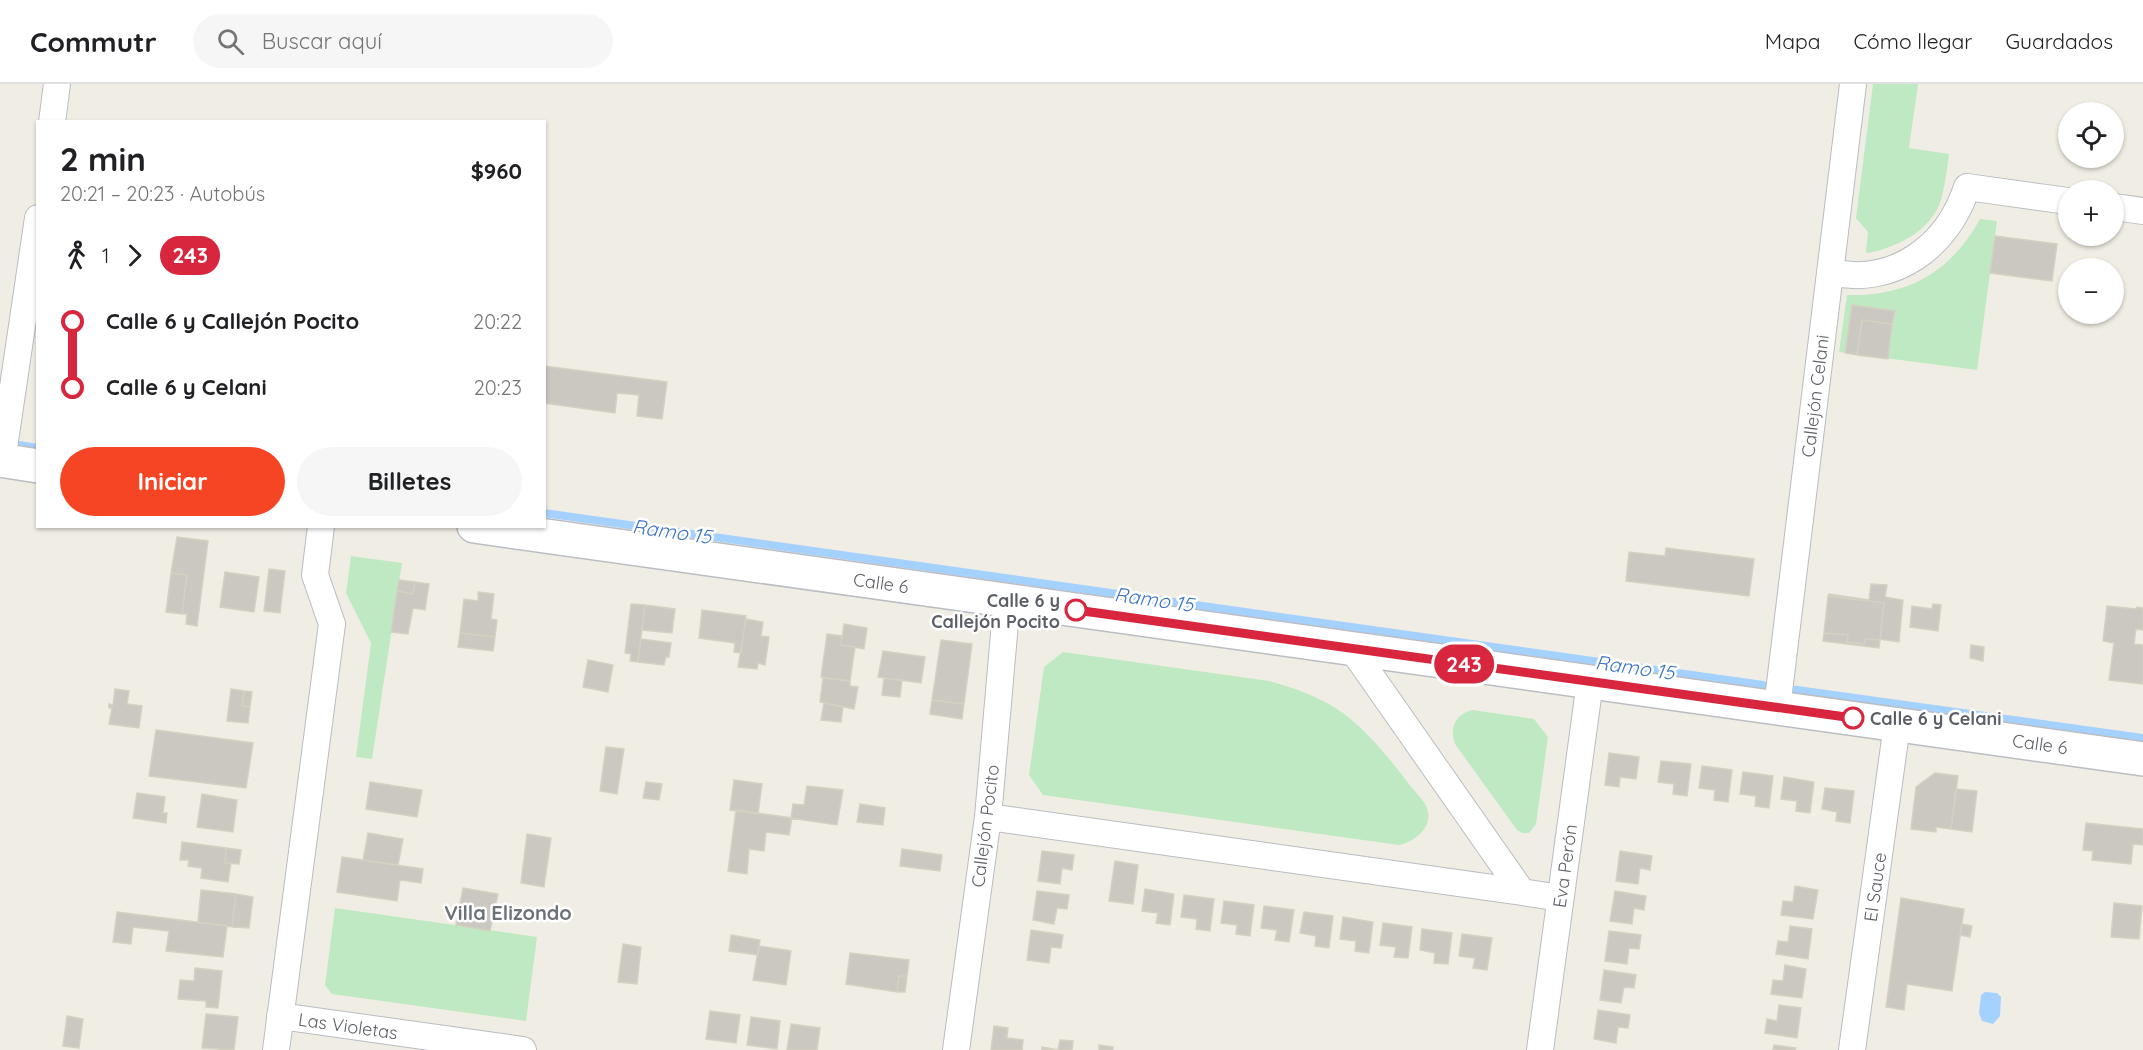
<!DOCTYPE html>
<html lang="es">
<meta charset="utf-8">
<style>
body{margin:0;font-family:Quicksand,sans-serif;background:#f6f6f6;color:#202124;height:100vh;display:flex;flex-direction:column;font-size:22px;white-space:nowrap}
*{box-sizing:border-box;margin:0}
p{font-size:20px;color:#757577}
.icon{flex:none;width:33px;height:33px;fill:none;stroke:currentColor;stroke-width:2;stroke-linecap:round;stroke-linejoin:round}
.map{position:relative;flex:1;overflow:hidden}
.sheet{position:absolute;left:36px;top:36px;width:510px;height:408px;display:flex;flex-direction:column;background:#fff;border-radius:0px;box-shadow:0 2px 4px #0004}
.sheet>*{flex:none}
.badge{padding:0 12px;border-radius:20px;font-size:21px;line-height:39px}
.fabs{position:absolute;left:2058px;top:18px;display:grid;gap:12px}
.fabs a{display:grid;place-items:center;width:66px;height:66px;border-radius:50%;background:#fff;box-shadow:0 2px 4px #0004;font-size:30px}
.map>.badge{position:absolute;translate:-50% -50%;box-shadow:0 0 0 3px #fff}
.legs{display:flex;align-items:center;gap:9px;height:66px;padding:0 24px;font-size:20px}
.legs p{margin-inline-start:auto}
.summary{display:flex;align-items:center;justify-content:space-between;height:102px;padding:0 24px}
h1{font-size:33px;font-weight:800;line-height:45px}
.primary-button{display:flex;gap:12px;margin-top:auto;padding:12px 24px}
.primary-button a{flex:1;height:69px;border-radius:36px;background:#f64524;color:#fff;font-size:24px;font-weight:800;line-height:69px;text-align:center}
.primary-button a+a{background:#f6f6f6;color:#202124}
ul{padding:0 24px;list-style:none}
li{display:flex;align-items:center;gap:21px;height:66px;font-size:22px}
li i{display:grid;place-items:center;width:9px;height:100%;margin:0 8px;background:currentColor}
li i::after{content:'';width:15px;height:15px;margin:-8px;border:4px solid;border-radius:50%;background:#fff}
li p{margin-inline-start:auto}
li:first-child i{background:linear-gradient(#0000 50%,currentColor 0)}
li:last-child i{background:linear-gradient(currentColor 50%,#0000 0)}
header{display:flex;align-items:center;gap:36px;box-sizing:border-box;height:84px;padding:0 30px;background:#fff;border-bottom:2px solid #e0e0e0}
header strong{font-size:28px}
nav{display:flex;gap:33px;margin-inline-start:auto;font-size:21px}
.search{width:420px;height:54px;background:#f6f6f6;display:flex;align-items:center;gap:15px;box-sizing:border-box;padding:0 21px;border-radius:33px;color:#757577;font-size:22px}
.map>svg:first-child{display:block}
</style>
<header>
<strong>Commutr</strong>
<div class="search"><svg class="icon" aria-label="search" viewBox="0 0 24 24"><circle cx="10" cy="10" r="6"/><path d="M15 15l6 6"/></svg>Buscar aquí</div>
<nav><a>Mapa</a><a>Cómo llegar</a><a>Guardados</a></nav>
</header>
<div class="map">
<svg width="2143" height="966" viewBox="0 0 2143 966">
<rect width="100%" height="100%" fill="#f0eee4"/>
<path fill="#bfe9c2" d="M1873,0H1918L1909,64L1949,70C1947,85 1945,102 1941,116C1932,146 1896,164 1868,169L1866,168L1868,148L1856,134Z
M1980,135L1997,137L1977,286L1839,268L1847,211C1907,213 1951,188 1980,135Z
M351,472L402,479L372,675L356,673L371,559L346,509Z
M1063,568L1269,597C1294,604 1318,612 1340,627C1367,646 1389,674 1409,700C1414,707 1422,714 1426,722C1435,742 1416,757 1399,761L1043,711L1029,691L1044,583Z
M1472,626L1534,635L1548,653L1536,740L1529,749H1522L1517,746L1455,660C1449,643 1456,630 1472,626Z
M335,824L537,853L526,937L332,910L325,901Z"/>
<path fill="#a5d1ff" d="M1985,908L1997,909L2001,913L2000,932L1993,940L1982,937L1979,929L1981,911Z"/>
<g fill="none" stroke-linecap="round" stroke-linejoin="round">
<path stroke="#a5d1ff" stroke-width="8" d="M19,361L38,364
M544,429L1763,601
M1790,605L2143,654"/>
</g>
<path fill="#cbc8c1" stroke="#d5d1c2" stroke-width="1.5" d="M1995,152L2057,160L2052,197L1990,189Z
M1852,221L1895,227L1892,240L1862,236L1857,271L1845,269Z
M1862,236L1892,240L1888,275L1857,271Z
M544,282L667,298L662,335L637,332L639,311L617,309L615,329L544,319Z
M177,453L208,457L197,542L186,540L187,530H182L187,491L171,489Z
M1666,464L1754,475L1749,512L1626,497L1629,468L1665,472Z
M269,485L285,487L280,529L264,527Z
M225,488L259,493L254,528L220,523Z
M171,489L187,491L182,530L166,528Z
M399,496L415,498L413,510L397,507Z
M415,498L429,500L425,526L413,524L408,550L391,548L397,507L413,510Z
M1871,500L1887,501L1885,513L1903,516L1899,558L1880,555L1884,519L1828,512L1829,510L1869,516Z
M478,508L494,510L491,535L497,536L495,553L460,549L464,515L478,517Z
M1828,512L1884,519L1880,556L1865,555L1864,560L1847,558L1848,551L1824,549Z
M631,520L645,521L638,578L630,577L631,570L625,569Z
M1933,520L1941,521L1938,547L1910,543L1912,522L1932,525Z
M645,521L675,525L672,549L642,546Z
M2107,522L2136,525L2137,523L2143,524V546L2136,545L2134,560L2143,561V600L2109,596L2114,559L2103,557Z
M702,526L746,532L741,569L734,568L735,559L699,554Z
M746,535L763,538L761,552L769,553L765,581L758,579L757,585L738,583Z
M844,540L867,544L864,565L841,561Z
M460,549L495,553L493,567L458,563Z
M1824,549L1848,551L1847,558L1864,560L1865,555L1880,556L1879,564L1823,557Z
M827,550L842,552L841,561L855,563L850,597L821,593Z
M641,555L671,559L669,573H666L664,581L638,578Z
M941,556L972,560L964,620L932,616Z
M1971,561L1984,563L1983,577L1970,574Z
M883,567L925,573L921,599L878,593Z
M588,576L613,581L608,608L583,603Z
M823,594L850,597V602L858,603L854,625L820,618Z
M884,594L902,596L900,613L882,611Z
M115,605L129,607L127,620L142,622L139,644L109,640L112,624H109V620L113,621Z
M231,605L244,607L242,622L250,623L248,639L227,637Z
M244,607L252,608L250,623L242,622Z
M932,616L964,620L962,635L930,630Z
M824,619L843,623L841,638L821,636Z
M156,646L253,659L246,704L149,692Z
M606,663L624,665L617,710L600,707Z
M1609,669L1639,673L1636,695L1620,693L1619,703L1605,701Z
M1661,677L1691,680L1687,712L1673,710L1674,700L1658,698Z
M1702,682L1732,686L1728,718L1714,716L1715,706L1699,704Z
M1743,688L1773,692L1769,724L1755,722L1756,712L1740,710Z
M1935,689L1958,692L1951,745L1936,743V748L1911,745L1916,703Z
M1784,693L1814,698L1810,729L1796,727L1797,717L1781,715Z
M734,696L762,700L758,730L730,726Z
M370,698L422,706L417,733L366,725Z
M646,698L662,700L659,716L643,714Z
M807,702L843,706L837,741L791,734L793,720L804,721Z
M1825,704L1854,707L1850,739L1836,737L1837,728L1822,725Z
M1956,705L1977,707L1972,748L1951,745Z
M137,709L165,713L163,729H167L166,739L133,734Z
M202,710L237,716L233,748L197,743Z
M860,720L885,724L883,741L857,738Z
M736,726L792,734L789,751L766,748L764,767L749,765L747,790L728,787Z
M2086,739L2143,745V761L2133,760L2131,780L2092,776L2093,767L2083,766Z
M368,749L403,755L398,781L363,776Z
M527,750L551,754L544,803L521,799Z
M182,758L226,764L225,779H231L228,798L201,794L202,784L188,782L189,776H180Z
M226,764L241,766L239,780L225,779Z
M902,765L942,771L940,787L900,782Z
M1042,767L1074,771L1072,786L1062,784L1060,800L1038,797Z
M1620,767L1652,772L1650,786L1640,784L1638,800L1616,797Z
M342,773L423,785L421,799L400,796L397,817L337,808Z
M1115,777L1138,781L1133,820L1109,817Z
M1795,802L1818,806L1813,835L1781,831L1783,817L1793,818Z
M463,804L498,810L490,847L456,841Z
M1145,805L1174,810L1170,841L1156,839L1158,829L1142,827Z
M201,806L236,810L232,843L198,838Z
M1037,807L1069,811L1067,825L1057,824L1054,840L1033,836Z
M1615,807L1646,812L1644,826L1634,824L1632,840L1610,837Z
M236,810L253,813L249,844L232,843Z
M1184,811L1214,815L1210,847L1196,845L1197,835L1181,833Z
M1901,814L1964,825L1952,907L1907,900L1904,926L1886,923Z
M1224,817L1254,821L1250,852L1236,850L1237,841L1221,839Z
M2114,819L2142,822L2139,855L2111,853Z
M1264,822L1294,826L1289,858L1275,856L1277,846L1261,844Z
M117,828L227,842L223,873L166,867L169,847L133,843L131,860L113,858Z
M1304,828L1333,832L1329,864L1315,862L1316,852L1300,849Z
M1343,833L1373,838L1369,869L1355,867L1356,857L1340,855Z
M1383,839L1412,843L1408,874L1394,873L1396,863L1380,861Z
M1962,840L1972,842L1970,853L1960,851Z
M1790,842L1812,845L1808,875L1776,870L1778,857L1788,858Z
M1422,845L1452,849L1448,880L1434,879L1435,869L1420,866Z
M1031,846L1063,851L1061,864L1051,863L1049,879L1027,876Z
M1609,847L1641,851L1639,865L1629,864L1627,880L1605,877Z
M1462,850L1492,854L1487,886L1473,884L1475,874L1459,872Z
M731,851L760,856L758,871L729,867Z
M623,860L641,863L637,900L618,898Z
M759,862L791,867L786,901L753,896Z
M850,869L909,876L907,892H899L897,908L846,900Z
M1785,881L1806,885L1802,914L1771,910L1773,896L1783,897Z
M195,884L222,887L218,924L206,923V917L178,915L180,896L194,897Z
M1604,886L1636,891L1634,904L1624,903L1621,919L1600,916Z
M899,892H907L905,908H897Z
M1779,921L1801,924L1797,954L1765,949L1767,935L1777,937Z
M1598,926L1630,931L1628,944L1618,943L1616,959L1594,955Z
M710,927L740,931L736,959L706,955Z
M206,930L238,933L234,966L202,964Z
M67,932L83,935L79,964L63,962Z
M751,933L780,937L777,965L747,961Z
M791,940L820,944L817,966H787Z
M994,942L1008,944L1007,954L1023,956L1022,966H991Z
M1060,956L1073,957L1072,966H1042V963L1058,966Z
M1099,961L1113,963V966H1099Z
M1774,961L1796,964L1795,966H1773Z"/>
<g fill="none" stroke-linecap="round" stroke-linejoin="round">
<defs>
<path id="street" d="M52,38L57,0
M2114,123L2143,127
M1830,188C1894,203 1948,162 1967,103L2068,117
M2,377L38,134
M1352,565L1522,808L1560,814
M1777,624L1853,0
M988,733L1522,808
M280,932L523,966
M276,966L332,540L315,491L321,442
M956,966L988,733L1007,516
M1540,966L1590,598
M1852,966L1897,641"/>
<path id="secondary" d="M0,376L38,382
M474,442L2143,675"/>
</defs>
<use href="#street" stroke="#b9bcc1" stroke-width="28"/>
<use href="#secondary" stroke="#babdc3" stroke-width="36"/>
<use href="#street" stroke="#fff" stroke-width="26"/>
<use href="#secondary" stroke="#fff" stroke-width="33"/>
</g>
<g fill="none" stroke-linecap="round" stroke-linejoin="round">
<defs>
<path id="line-1" d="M1076,526L1853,634"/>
</defs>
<use href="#line-1" stroke="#fff" stroke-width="14"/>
<use href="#line-1" stroke="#d7263d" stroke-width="9"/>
</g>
<g fill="#fff" stroke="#d7263d" stroke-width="3">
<circle cx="1076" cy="526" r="10"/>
<circle cx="1853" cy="634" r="10"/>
</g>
<g text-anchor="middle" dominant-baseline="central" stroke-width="5" stroke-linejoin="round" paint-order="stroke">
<g font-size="18" fill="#5c6066" stroke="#fff">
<text transform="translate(1815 312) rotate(-83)">Callejón Celani</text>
<text transform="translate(881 499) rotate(8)">Calle 6</text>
<text transform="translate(2040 660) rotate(8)">Calle 6</text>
<text transform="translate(985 742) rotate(-83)">Callejón Pocito</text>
<text transform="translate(1565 782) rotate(-82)">Eva Perón</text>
<text transform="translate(1875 803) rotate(-82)">El Sauce</text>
<text transform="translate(348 942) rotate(8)">Las Violetas</text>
</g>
<g font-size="18" font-weight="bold" fill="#5c6066" stroke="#fff" text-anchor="end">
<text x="1060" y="516">Calle 6 y<tspan x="1060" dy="21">Callejón Pocito</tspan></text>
<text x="1870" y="634" text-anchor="start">Calle 6 y Celani</text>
</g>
<g font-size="20" font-style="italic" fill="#3c73c3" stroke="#fff">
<text transform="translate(672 447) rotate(8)">Ramo 15</text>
<text transform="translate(1154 515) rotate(8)">Ramo 15</text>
<text transform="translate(1635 583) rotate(8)">Ramo 15</text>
</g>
<g font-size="20" font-weight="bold" fill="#6d7278" stroke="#fff">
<text x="508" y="828">Villa Elizondo</text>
</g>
</g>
</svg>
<div class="fabs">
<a><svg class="icon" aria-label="locate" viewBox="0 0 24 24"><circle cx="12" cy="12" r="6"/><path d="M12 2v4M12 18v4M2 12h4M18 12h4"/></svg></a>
<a>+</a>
<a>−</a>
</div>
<b class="badge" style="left:1464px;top:580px;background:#d7263d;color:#fff">243</b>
<section class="sheet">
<div class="summary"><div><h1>2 min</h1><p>20:21 – 20:23 · Autobús</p></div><b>$960</b></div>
<div class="legs"><svg class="icon" aria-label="walk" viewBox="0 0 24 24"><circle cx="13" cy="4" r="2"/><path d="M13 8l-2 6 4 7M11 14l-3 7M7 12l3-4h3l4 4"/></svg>1<svg class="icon" aria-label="forward" viewBox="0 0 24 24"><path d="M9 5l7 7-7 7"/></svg><b class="badge" style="background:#d7263d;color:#fff">243</b></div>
<ul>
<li><i style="color:#d7263d"></i><b>Calle 6 y Callejón Pocito</b><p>20:22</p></li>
<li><i style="color:#d7263d"></i><b>Calle 6 y Celani</b><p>20:23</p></li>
</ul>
<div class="primary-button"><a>Iniciar</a><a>Billetes</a></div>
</section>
</div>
